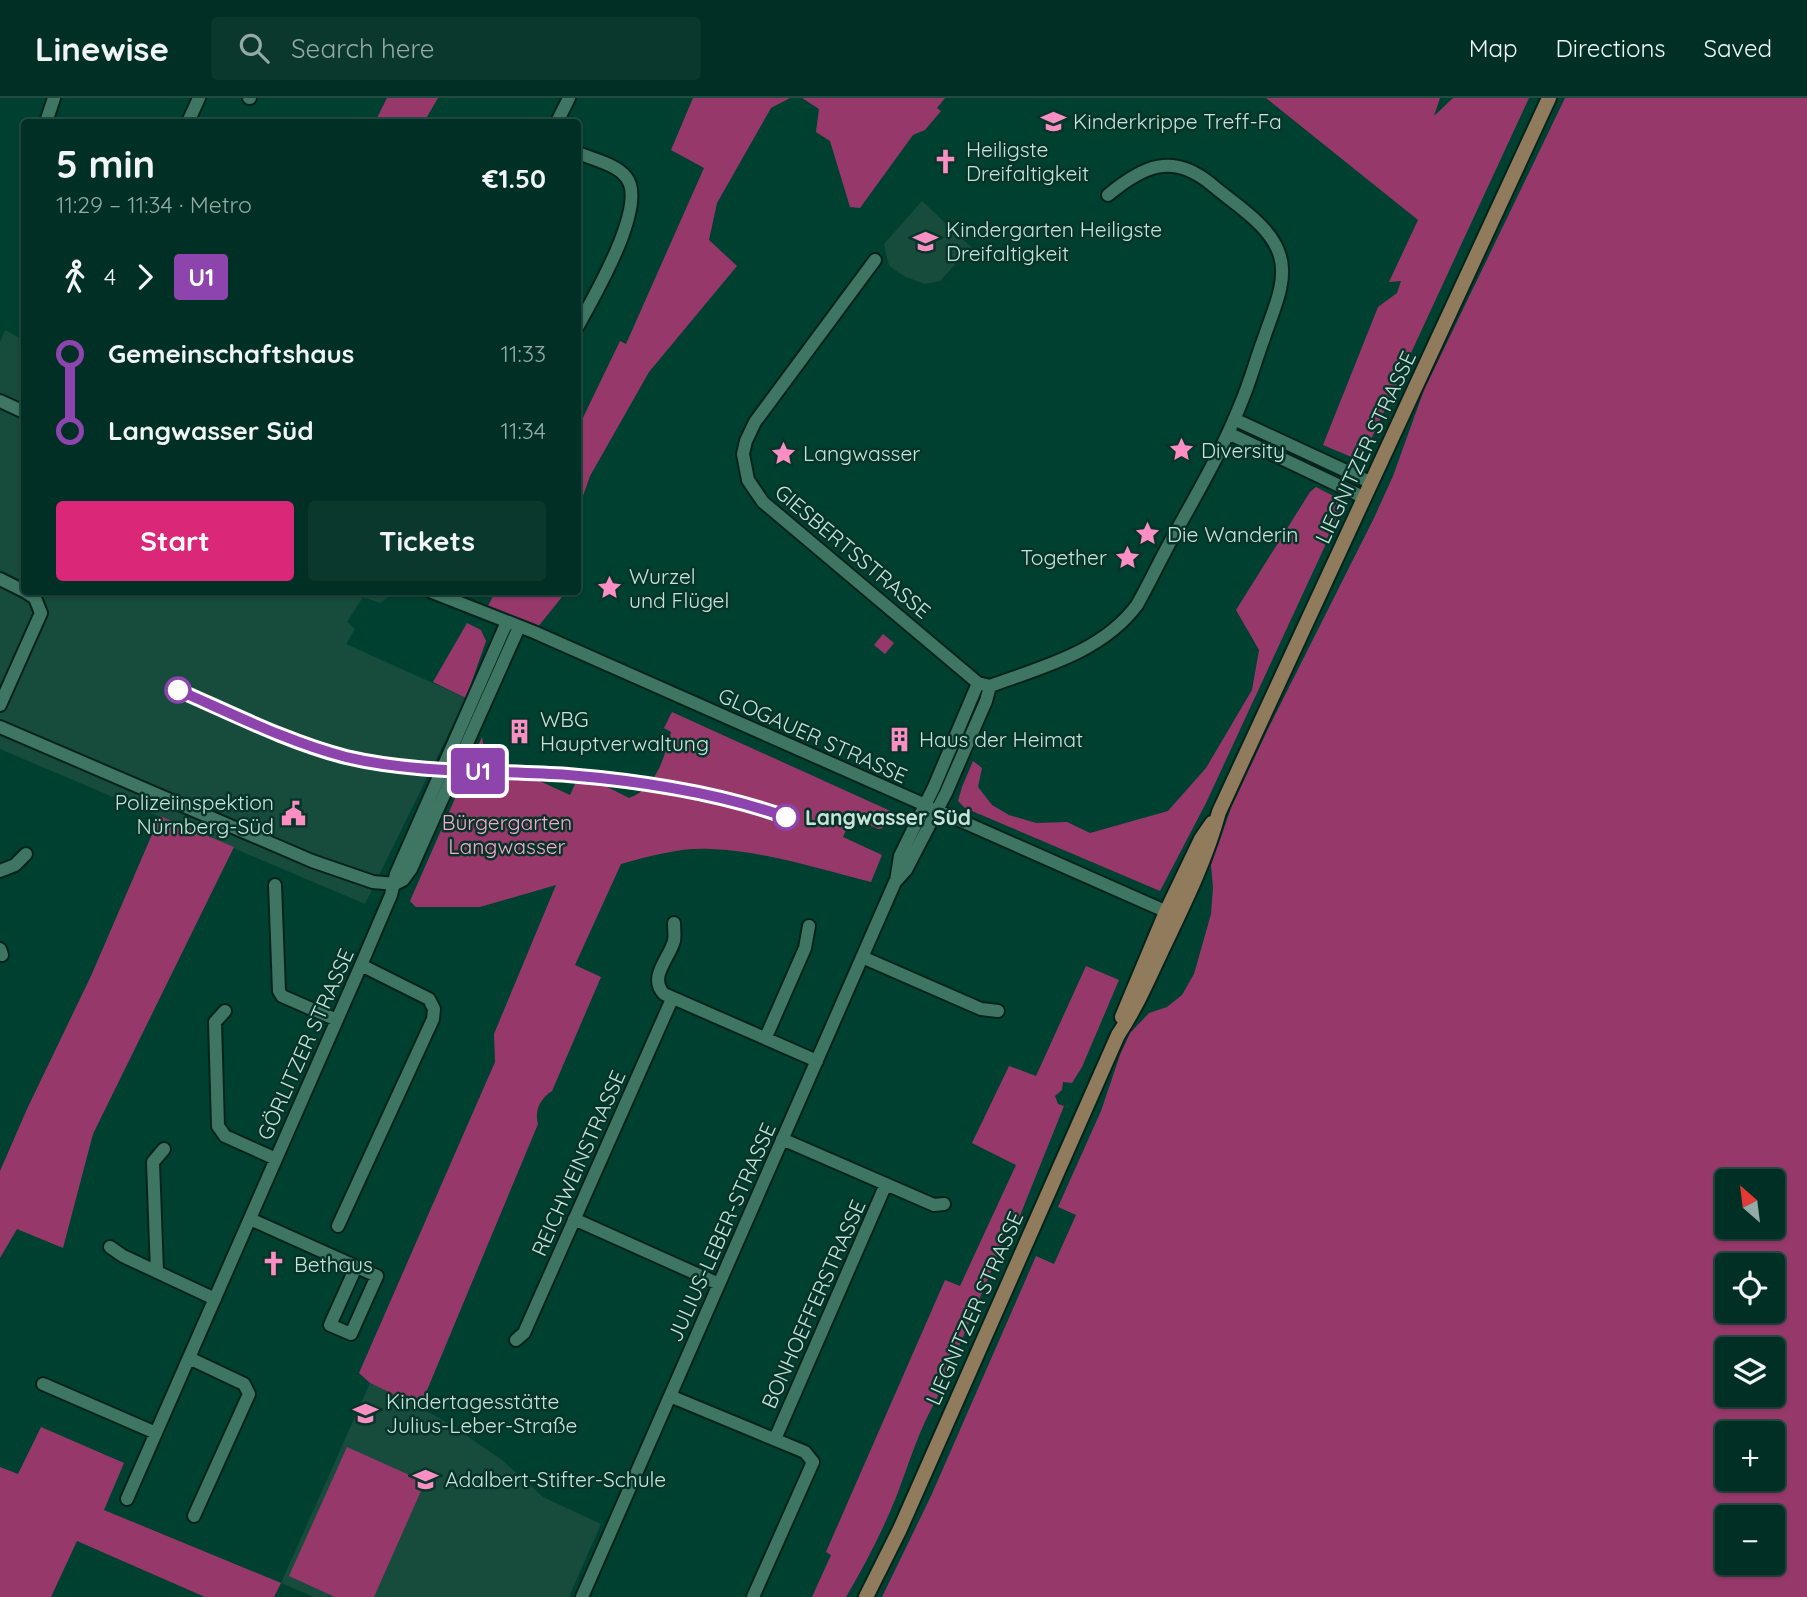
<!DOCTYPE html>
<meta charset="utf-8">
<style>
body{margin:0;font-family:Quicksand,sans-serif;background:#0a382d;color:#f1f3f6;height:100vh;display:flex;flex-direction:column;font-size:26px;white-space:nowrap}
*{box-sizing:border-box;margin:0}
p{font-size:23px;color:#95a9a7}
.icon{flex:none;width:38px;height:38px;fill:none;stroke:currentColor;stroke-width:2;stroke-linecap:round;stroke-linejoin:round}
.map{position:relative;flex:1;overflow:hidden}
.details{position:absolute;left:21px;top:21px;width:560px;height:476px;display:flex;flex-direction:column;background:#003025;border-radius:7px;box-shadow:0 2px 5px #0004,0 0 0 2px #224b42}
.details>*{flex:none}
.badge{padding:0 14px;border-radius:5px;font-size:24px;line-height:46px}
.needle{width:46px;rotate:332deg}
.fabs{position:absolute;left:1715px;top:1071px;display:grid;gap:14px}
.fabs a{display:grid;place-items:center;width:70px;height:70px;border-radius:7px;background:#003025;box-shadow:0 2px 5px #0004,0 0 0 2px #224b42;font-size:35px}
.map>.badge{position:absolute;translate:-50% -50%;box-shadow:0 0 0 4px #fff}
.legs{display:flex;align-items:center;gap:10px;height:77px;padding:0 35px;font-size:23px}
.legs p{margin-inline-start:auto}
.overview{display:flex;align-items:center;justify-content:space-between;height:119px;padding:0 35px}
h1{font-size:38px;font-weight:700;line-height:52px}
.action{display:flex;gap:14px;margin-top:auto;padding:14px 35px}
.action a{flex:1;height:80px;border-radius:7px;background:#db2777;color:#fff;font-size:28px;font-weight:700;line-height:80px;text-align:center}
.action a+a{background:#0a382d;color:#f1f3f6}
ul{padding:0 35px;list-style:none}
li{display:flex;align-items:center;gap:24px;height:77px;font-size:26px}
li i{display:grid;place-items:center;width:10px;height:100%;margin:0 9px;background:currentColor}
li i::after{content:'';width:18px;height:18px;margin:-9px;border:5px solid;border-radius:50%;background:#003025}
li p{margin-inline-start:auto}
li:first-child i{background:linear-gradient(#0000 50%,currentColor 0)}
li:last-child i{background:linear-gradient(currentColor 50%,#0000 0)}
header{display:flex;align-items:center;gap:42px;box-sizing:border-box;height:98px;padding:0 35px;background:#003025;border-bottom:2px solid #224b42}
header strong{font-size:33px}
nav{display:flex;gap:38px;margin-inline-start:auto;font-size:24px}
.search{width:490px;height:63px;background:#0a382d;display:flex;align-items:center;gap:18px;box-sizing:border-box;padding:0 24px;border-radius:7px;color:#95a9a7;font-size:26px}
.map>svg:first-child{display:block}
</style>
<header>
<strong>Linewise</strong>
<div class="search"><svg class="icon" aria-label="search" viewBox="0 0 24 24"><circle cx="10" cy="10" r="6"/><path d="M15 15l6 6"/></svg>Search here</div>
<nav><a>Map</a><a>Directions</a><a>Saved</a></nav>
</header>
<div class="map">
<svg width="1807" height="1499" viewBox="0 0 1807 1499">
<rect width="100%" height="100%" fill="#004031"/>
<path fill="#174b3c" d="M922,103L971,149L940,183L925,186L906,179L889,168L884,146Z
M5,232L24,242V494H395L380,505L363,499L347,524L355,531L346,546L466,600L365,806L0,651V244Z
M370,1285L420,1309L454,1329L502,1362L543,1399L601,1426L569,1499H314L281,1485Z"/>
<path fill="#96396a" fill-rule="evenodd" d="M387,0H438L424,24H375Z
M693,0H790L771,10L717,105L709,142L737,168L649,274L590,378L578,412V330L620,243L626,246L704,70L671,52Z
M802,0H945L937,10L941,13L925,32L913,37L860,110L850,109L830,43L816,34L819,11Z
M1266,0H1440L1434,18L1453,0H1529L1361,363L1323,347L1378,209L1397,195L1401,183L1389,184L1418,122Z
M1565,0H1807V1499H882L931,1398L1036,1158L1054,1166L1076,1117L1058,1109L1101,1013L1120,957L1130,935L1149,915L1167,909L1182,897L1194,876L1211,816L1213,790L1211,767L1231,710L1267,633L1374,420L1393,378L1424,292ZM1727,1083H1773V1129H1727ZM1727,1167H1773V1213H1727ZM1727,1251H1773V1297H1727ZM1727,1335H1773V1381H1727ZM1727,1419H1773V1465H1727Z
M1316,389L1339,401L1343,409L1206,705L1160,793L965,710L958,703L962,689L973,663L982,670L978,689L992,707L1009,717L1036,725L1067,724L1090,735L1168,713L1206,670L1252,592L1259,552L1236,512L1310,394Z
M495,494H566L537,530L488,508Z
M467,525L481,532L486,543L466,600L433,584Z
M883,536L894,545L885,556L874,547Z
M672,614L895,715L891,723L887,722L883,730L878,731L852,719L843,739L882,757L871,784C819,771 765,753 711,751C681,749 650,758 621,766L575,867L601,879L552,993C541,1000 534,1012 538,1026L420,1309L370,1285L359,1275L495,964L494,936L556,787L480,809H416L410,803L482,639L485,658L570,697L580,675L629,700C656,691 665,658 671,634L664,630Z
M160,718L234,749L93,1036L63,1150L17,1131L0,1160V1073L27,1011L91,878Z
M1086,868L1119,882L1082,969L1072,985L1063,984L1062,992L1055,998L1058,1006L1064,1008L1019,1120L1003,1146L936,1302C919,1332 909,1365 897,1397C883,1432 865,1467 846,1499H812L831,1457L826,1454L945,1182L960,1188L1016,1067L972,1045L1009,968L1036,978Z
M41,1329L124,1365L104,1412L281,1485L274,1499H205L77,1443L51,1499H0V1369L18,1376Z
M347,1349L425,1384L374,1499H335L289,1478Z"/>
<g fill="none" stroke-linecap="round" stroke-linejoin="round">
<defs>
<path id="minor" d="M249,0H250
M46,24L54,0
M188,24L199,0
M557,24L569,0
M578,55C592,61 616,66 626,79C649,106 593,200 578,228
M875,162L755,324L746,343L743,356L748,382L763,404L978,585L990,588C1042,569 1102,554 1137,507C1150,484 1161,460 1174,437C1198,394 1223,351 1241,305C1250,284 1256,261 1264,240C1272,215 1288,184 1280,158C1271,127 1234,106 1211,86C1172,54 1143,68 1108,97
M0,303L24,314
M1234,321L1372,385
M1228,335L1365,400
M0,481L24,493
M432,494L534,534L1174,817
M0,607L41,515L35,500L26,494
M0,629L312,763L373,784L395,786
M0,773L15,767L26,756
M896,783L900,758L934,689L978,585
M395,786L403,782L411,771L519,529
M275,787L279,893L282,898L337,922
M674,825C674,831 675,837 674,843C669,861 648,879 664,896L817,963
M0,851L2,857
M862,859L981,911L998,913
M225,913L215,924L218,1028L225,1038L276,1061
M766,939L805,850L809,828
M782,1041L934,1107L944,1106
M250,1121L377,1178L351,1236L330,1227L356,1169
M574,1121L719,1186
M338,1128L433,921L434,911L429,901L361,867
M110,1149L123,1158L215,1201
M157,1174L153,1064L164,1051
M516,1242L524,1235L672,901
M189,1260L244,1286L249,1296L194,1418
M43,1286L156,1335
M670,1298L805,1354L813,1364L753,1499
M775,1341L886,1086
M127,1401L361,867L391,797L396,776L507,524
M582,1499L895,784L906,772L946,695L986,603L990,588"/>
<path id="major" d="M1122,919L1166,814L1201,741L1212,725
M866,1499L900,1431L1118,937C1136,910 1149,880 1163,850C1184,806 1206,762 1219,714L1549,0"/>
</defs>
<use href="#minor" stroke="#05231a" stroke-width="16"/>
<use href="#major" stroke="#05231a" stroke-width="18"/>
<use href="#minor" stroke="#3e7563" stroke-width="12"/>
<use href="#major" stroke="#907b5c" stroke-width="14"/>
</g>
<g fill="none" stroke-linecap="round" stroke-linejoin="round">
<defs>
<path id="line-1" d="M178,592C233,616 288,644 346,659C418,676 494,672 568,677C641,683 716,694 786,719"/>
</defs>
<use href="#line-1" stroke="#fff" stroke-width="16"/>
<use href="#line-1" stroke="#8e44ad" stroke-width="10"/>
</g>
<defs>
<symbol id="school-bare" viewBox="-9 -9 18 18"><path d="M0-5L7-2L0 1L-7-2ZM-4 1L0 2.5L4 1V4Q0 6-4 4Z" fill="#fb8fc4" stroke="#073428" stroke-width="2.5" paint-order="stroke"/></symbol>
<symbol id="church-bare" viewBox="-9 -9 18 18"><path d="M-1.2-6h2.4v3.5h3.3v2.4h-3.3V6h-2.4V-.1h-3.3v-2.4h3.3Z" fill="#fb8fc4" stroke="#073428" stroke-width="2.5" paint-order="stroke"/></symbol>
<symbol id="sight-bare" viewBox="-9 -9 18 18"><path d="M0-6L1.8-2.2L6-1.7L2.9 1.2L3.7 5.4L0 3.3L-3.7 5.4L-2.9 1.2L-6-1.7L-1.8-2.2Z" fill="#fb8fc4" stroke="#073428" stroke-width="2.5" paint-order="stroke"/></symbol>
<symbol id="building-bare" viewBox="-9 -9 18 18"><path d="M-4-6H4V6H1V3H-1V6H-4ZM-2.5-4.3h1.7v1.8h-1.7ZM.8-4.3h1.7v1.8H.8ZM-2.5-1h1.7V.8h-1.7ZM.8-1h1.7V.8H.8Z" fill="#fb8fc4" stroke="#073428" stroke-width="2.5" paint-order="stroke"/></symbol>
<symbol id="civic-bare" viewBox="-9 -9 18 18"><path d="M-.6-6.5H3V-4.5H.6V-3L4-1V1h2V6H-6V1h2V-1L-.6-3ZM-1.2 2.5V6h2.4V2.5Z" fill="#fb8fc4" stroke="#073428" stroke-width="2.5" paint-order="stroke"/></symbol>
</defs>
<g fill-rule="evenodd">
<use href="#school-bare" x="1036" y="6" width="35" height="35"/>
<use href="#church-bare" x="928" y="46" width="35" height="35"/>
<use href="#school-bare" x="908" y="126" width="35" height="35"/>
<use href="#sight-bare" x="1164" y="334" width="35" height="35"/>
<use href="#sight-bare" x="766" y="338" width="35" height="35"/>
<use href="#sight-bare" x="1130" y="418" width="35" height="35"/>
<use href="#sight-bare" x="1110" y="442" width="35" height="35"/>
<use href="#sight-bare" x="592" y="472" width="35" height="35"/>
<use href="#building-bare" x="502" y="616" width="35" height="35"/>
<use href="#building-bare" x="882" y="624" width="35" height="35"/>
<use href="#civic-bare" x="276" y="698" width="35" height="35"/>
<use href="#church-bare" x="256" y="1148" width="35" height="35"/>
<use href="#school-bare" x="348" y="1298" width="35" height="35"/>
<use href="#school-bare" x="408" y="1364" width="35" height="35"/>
</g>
<g fill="#fff" stroke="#8e44ad" stroke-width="3.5">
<circle cx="178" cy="592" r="12"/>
<circle cx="786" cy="719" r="12"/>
</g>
<g text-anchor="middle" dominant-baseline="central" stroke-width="5" stroke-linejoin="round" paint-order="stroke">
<g font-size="21" fill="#c8e3d9" stroke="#073428" text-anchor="start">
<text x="1073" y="23">Kinderkrippe Treff-Fa</text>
<text x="966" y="51">Heiligste<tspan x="966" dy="24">Dreifaltigkeit</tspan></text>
<text x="946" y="131">Kindergarten Heiligste<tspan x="946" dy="24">Dreifaltigkeit</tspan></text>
<text x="1201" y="352">Diversity</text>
<text x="803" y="355">Langwasser</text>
<text x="1167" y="436">Die Wanderin</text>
<text x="1107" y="459" text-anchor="end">Together</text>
<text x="629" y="478">Wurzel<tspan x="629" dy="24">und Flügel</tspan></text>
<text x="540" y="621">WBG<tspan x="540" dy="24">Hauptverwaltung</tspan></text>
<text x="919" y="641">Haus der Heimat</text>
<text x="274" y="704" text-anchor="end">Polizeiinspektion<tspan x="274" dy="24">Nürnberg-Süd</tspan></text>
<text x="294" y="1166">Bethaus</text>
<text x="386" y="1303">Kindertagesstätte<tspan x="386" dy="24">Julius-Leber-Straße</tspan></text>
<text x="445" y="1381">Adalbert-Stifter-Schule</text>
</g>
<g font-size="21" fill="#c8e3d9" stroke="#073428">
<text transform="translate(1365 349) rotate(-65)">LIEGNITZER STRASSE</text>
<text transform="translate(853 453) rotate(40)">GIESBERTSSTRASSE</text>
<text transform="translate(813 637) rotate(24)">GLOGAUER STRASSE</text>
<text transform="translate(305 946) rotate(-66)">GÖRLITZER STRASSE</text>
<text transform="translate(578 1065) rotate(-66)">REICHWEINSTRASSE</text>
<text transform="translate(721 1134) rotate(-66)">JULIUS-LEBER-STRASSE</text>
<text transform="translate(813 1206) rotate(-66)">BONHOEFFERSTRASSE</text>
<text transform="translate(974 1210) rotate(-66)">LIEGNITZER STRASSE</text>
</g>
<g font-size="21" font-weight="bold" fill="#c8e3d9" stroke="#073428" text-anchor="start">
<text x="805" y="719">Langwasser Süd</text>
</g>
<g font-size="21" fill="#faa7ce" stroke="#073428">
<text x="507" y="724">Bürgergarten<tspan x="507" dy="24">Langwasser</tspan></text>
</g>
</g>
</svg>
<div class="fabs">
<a><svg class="needle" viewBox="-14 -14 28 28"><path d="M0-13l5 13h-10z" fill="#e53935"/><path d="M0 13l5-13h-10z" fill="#95a9a7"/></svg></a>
<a><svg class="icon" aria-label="locate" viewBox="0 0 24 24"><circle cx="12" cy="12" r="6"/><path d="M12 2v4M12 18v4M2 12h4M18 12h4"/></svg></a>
<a><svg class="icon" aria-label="layers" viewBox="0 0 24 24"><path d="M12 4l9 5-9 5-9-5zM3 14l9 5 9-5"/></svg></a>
<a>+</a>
<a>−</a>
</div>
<b class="badge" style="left:478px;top:673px;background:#8e44ad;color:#fff">U1</b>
<section class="details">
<div class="overview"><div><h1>5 min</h1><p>11:29 – 11:34 · Metro</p></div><b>€1.50</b></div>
<div class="legs"><svg class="icon" aria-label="walk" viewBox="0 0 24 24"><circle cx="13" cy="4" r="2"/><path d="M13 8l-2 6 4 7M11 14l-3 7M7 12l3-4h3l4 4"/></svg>4<svg class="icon" aria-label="forward" viewBox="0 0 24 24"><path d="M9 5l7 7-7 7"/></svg><b class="badge" style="background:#8e44ad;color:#fff">U1</b></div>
<ul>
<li><i style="color:#8e44ad"></i><b>Gemeinschaftshaus</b><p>11:33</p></li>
<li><i style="color:#8e44ad"></i><b>Langwasser Süd</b><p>11:34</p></li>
</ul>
<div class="action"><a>Start</a><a>Tickets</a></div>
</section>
</div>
